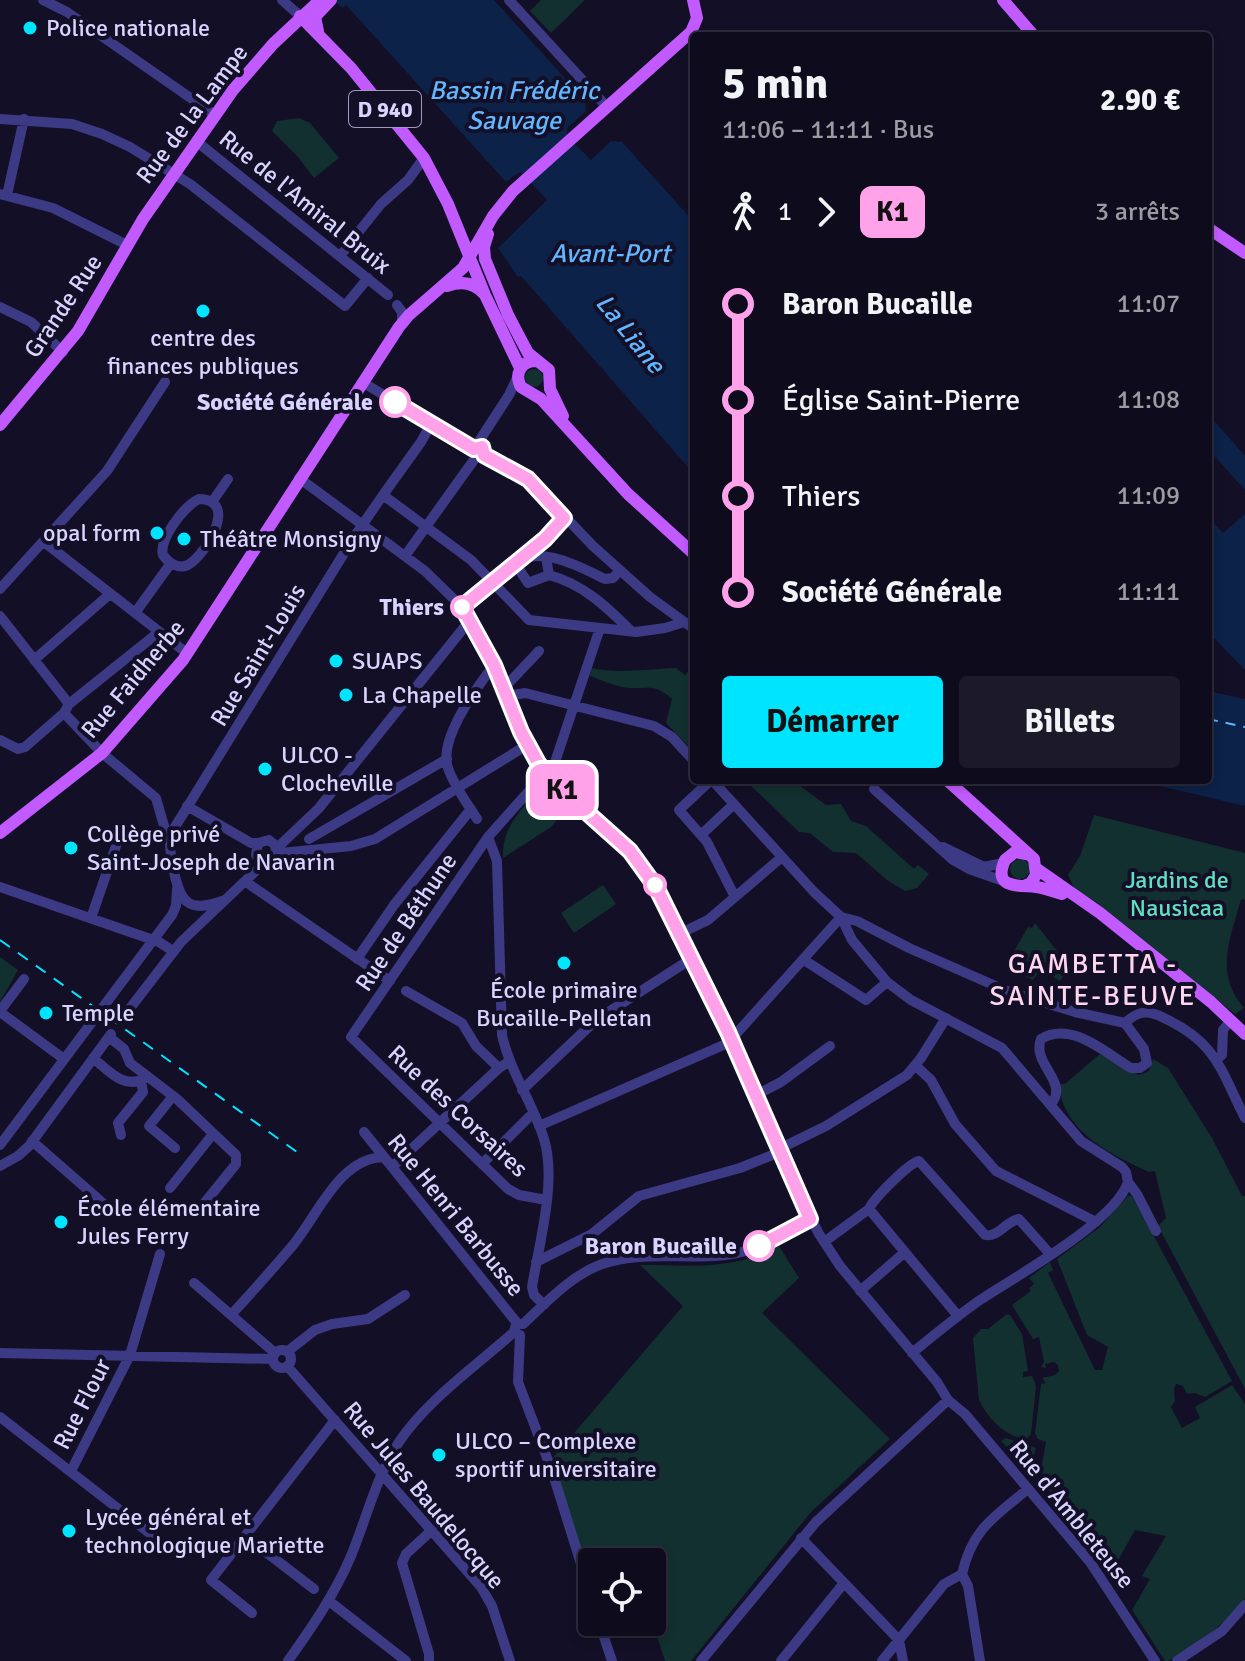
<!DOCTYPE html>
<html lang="fr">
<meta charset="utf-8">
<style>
body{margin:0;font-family:Signika,sans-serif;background:#1c1929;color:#f1f3f6;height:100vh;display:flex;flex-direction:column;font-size:30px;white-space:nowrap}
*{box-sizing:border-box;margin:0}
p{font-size:26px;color:#9b9ba3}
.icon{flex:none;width:44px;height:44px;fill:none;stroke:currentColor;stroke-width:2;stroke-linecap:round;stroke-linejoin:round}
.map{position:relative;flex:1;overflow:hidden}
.side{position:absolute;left:690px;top:32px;width:522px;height:752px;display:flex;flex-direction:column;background:#0e0b1c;border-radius:8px;box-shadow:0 4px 12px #0003,0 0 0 2px #2e2b3b}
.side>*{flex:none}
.badge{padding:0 16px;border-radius:12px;font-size:28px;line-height:52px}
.buttons{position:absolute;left:578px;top:1548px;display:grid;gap:16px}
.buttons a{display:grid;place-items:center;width:88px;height:88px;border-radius:8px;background:#0e0b1c;box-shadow:0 4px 12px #0003,0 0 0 2px #2e2b3b;font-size:40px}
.map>.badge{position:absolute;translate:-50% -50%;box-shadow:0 0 0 4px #fff}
.legs{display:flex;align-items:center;gap:12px;height:88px;padding:0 32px;font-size:26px}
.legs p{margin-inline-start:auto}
.headline{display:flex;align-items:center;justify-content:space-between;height:136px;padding:0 32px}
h1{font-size:44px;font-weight:800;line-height:60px}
.cta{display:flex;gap:16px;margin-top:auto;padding:16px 32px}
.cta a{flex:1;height:92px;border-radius:8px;background:#00e5ff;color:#111;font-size:32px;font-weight:800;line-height:92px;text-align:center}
.cta a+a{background:#1c1929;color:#f1f3f6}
ul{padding:0 32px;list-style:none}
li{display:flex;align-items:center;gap:28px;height:96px;font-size:30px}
li i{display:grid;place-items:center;width:12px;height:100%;margin:0 10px;background:currentColor}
li i::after{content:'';width:20px;height:20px;margin:-10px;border:6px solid;border-radius:50%;background:#0e0b1c}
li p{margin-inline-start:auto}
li:first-child i{background:linear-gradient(#0000 50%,currentColor 0)}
li:last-child i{background:linear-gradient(currentColor 50%,#0000 0)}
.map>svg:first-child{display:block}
</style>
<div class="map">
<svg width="1245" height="1661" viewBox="0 0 1245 1661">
<rect width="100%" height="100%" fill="#130f26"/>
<path fill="#12302f" d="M541,0H585L551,33L530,11Z
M299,118L310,123L339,158L314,178L298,157L272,131L277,121Z
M525 378a9 9 0 1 1 18 0a9 9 0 1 1-18 0Z
M694,665V752L666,723L672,699C654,683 650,689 629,688C616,687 602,680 590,676L591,668C615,674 650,669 676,668L685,675Z
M745,780H792L826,805L841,804L851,821L866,826L914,869L918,865L929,874L917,888L905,891L887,880L856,853L833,852L810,833L799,832Z
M530,799L556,821L551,827L503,858C502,832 514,818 530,799Z
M1094,815L1245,853V900L1241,899C1230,940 1214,973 1244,1008L1235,1014L1096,902L1075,890L1068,875L1080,856Z
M1010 869a10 10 0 1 1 20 0a10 10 0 1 1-20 0Z
M603,885L616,904L574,933L561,913Z
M1035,923L1061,956L1056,965L1067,971L1060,981L1040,970L1033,980L1005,967L1028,927L1032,928Z
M0,957L18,970L0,1002Z
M1100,1054L1139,1075L1149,1071L1153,1059L1168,1068L1212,1138L1242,1196H1245V1389L1158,1226L1166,1218L1155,1171L1149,1172C1111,1154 1063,1132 1059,1085L1066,1083Z
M1128,1196H1132L1136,1203L1232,1381L1205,1397L1195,1393L1187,1394L1183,1386L1176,1384L1174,1389L1175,1401L1171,1407L1182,1428L1200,1418L1195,1407L1232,1385L1245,1404V1598C1224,1626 1198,1643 1168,1661H1165L1132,1610L1150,1579L1142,1576L1166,1536L1135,1530L1110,1575L1056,1510L1059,1501L1051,1502L1045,1497L1049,1491L1001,1441L1006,1438L1036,1448L1032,1461L1042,1464L1046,1442L1038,1439L1035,1433L1041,1384L1046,1383L1042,1378L1055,1375L1059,1371L1058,1365L1054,1362L1045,1364L1046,1368L1041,1367L1044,1362L1039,1337L1033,1339L1012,1305L1031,1291L1029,1288L1034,1284L1029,1278L1050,1262L1053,1270L1048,1273L1095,1370H1102L1108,1347L1087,1335L1057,1259L1100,1227Z
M779,1246L799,1278L762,1313L890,1439L811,1512L691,1661H665L652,1621V1562H592V1585L551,1460L683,1306L640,1265C690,1265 734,1271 779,1246Z
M1007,1314L1010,1315L1022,1334L1028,1371L1023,1372V1377L1032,1376L1036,1386L1031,1434L1026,1440C1004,1435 988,1419 979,1400L973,1338L981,1329H988Z"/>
<path fill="#0c2248" d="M334,0H494L585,100L586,111L567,128V136L591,160L611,141L622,142L694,222V474L521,276L518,277L498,248L547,200L522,173H518L506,182L346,5L342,8Z
M1208,414L1245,456V490L1208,449Z
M1245,514V670L1208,632V517L1223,533Z
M1208,691L1245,699V806L1135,780H1208Z"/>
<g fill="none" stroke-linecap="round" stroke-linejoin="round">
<path stroke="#62b6ff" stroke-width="2" stroke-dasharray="10 8" stroke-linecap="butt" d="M1208,719L1245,727"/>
<path stroke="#3d3a85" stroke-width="10" d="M43,0L67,12L215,115
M282,0L300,16
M509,0L607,107
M0,119L72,124L102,134L130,147L190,184L345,306L368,278
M196,141L388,295
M0,194L53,208L127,245
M7,195L24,119
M357,234L381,204L408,180L424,158
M340,256L348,246
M397,305L402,312V322
M0,307L31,322L63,352
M362,382L474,449
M474,449L509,395L517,378
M484,455L531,481L593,546L650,597L694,629
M299,478L425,571L462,607L491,659L521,732L538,763L554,783L630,851L656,887L728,1032L792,1181L819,1234L840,1266L937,1382L948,1400L965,1414L1090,1562L1155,1661
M383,495L421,442L431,424
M199,499C243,500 200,563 185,566C176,568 168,562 163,555C158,540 185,505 199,499Z
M212,502L228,479
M44,542L188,654
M405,556L476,457
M546,557L549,575C583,584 607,607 631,631
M520,559C548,549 580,567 605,579L613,578L620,570
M515,563L528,583L549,575
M507,569L545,539L564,518
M0,589L107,471L165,382
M462,607L497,578
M135,613L171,563
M0,616L69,704
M34,660L110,594
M504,688L539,651
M507,696L525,693L654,726L672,737L694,761
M64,713L102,753L156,798L168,840
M0,740L18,749L25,747L64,713L69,704L159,632
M711,780L679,810L707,842L735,897
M712,780L814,892L841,917L852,940L887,982L911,1000L1002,1048L1081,1141L1122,1167L1126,1172L1128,1182L1137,1194L1156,1231
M874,789L953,860L969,869L1006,882
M187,806L251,843H258
M477,819C467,803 454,786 448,768C438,739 477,687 494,665
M702,834L734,804
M488,837L497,861L502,1035C510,1072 533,1103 544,1139C557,1181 539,1244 532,1287L534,1295L544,1305
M309,839L447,759
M943,847L984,867L1003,863
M274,856L281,853L351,846L375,839L527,745
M267,861L256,855L258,843L269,840L275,845L276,851
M246,882L390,981
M0,887L159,942L173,951
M225,900C188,914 180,903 173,867C171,856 169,846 170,835L354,537L383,495L471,560L529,620L636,632L665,628L684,622
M841,917L857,921L909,948L1007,991L1075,1012L1125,1023
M91,918L118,840L170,832
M679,934L708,920L782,857
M357,959L394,905L471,809
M804,960L866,1000L887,982
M406,991L462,1023L476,1046L499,1068
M103,1007L172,915L176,906L177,889
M0,1011L24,979
M0,1012L64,1059
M121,1020L181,942L264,863L273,858L279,846L319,808L470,620
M1125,1023C1139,1010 1148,1010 1164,1018C1217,1043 1220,1069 1245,1118
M109,1037L124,1049L130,1063L177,1099L236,1155V1164L198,1211
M93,1058C110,1072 124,1090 146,1078
M1216,1060L1222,1055L1223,1030L1231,1020
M916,1066L931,1080L955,1124L996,1171L1096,1222
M522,1090L596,1020L691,959
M756,1095L781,1082L830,1046
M173,1096L149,1126L175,1148
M1051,1104C1070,1082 1031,1064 1041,1039C1071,1020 1107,1054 1131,1068H1140L1147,1063L1144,1049L1125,1023
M539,1126L728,1043L841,917
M364,1132L517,1323
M121,1135L118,1123L143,1092L141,1080
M32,1141L112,1211
M0,1145L92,1022
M779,1149L826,1126L907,1075L921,1058L946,1018
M482,1164L533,1113
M0,1166L18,1156L29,1146L111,1034
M392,1167L499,1068L510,1061
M170,1188L213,1134
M546,1200L519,1195L508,1189L351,1037L488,837L555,762L600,628
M869,1209C874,1198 909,1163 919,1161L985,1235C998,1238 1006,1221 1019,1219L1050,1254
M824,1242L869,1209L958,1316
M536,1262L592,1234L639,1196L740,1168L780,1152
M194,1283L275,1353
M860,1291L905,1252
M231,1315C252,1292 273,1269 293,1245C318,1215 339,1158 384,1157
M520,1335L518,1382L552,1471L592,1599
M273 1359a9 9 0 1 1 18 0a9 9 0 1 1-18 0Z
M288,1351L315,1330L332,1324L368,1319L405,1295
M0,1353L273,1359
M912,1353C934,1335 957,1316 980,1300C1016,1276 1115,1222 1128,1182
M287,1366L481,1587L492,1606L510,1661
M0,1417L170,1549
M71,1471L130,1355L160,1254
M245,1536L314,1589
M801,1538L899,1640L903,1661
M962,1574C972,1529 994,1517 1028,1489
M962,1574L968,1586L980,1661
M329,1601L406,1661
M252,1613L211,1580L335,1420
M599,1622L612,1661
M288,1661C312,1627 335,1594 351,1556C367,1517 376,1477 399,1442C426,1401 477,1365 514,1332L516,1324H523C547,1302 570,1276 602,1264C645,1249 693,1262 737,1253C763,1248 787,1231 810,1219
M429,1661V1654L402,1563L406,1554L432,1530
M701,1661L816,1522L948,1400
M781,1661L844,1583
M882,1661L944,1584L962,1574
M1177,1661L1222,1631L1245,1605"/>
<path stroke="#c25bff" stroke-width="12" d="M1003,0L1034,36
M300,16L351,68L424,158L448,204L485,295L520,368
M318,31L315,17L331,0
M1208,228L1245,253
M488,234L484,247L485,259L508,315L528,353L549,370L550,389L563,416
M447,286C461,281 474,282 484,294
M536,361C521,361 514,374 521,387L541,399L628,494L694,554
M0,425L78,331L143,219L233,90L273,44L320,0
M947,780L1034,859L1036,875L1031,883L1024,886
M0,833L102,753L183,660L399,327L409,315L463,268L493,216L513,191L691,32L697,18L693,0
M1026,854L1015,852L1005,860C992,889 1018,885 1036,887C1044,888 1053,891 1062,894
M1037,869L1100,913L1211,1002L1245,1034"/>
<path stroke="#00e5ff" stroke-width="2" stroke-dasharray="12 10" stroke-linecap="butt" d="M0,940L297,1152"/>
</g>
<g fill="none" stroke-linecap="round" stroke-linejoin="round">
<defs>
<path id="line-1" d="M395,402L474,449L482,447L484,455L528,479L564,518L545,539L462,607L494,665L521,732L538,763L554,783L630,851L656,887L728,1032L810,1219L759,1246"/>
</defs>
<use href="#line-1" stroke="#fff" stroke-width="18"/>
<use href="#line-1" stroke="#ffa2ea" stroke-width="12"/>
</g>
<g fill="#00e5ff" stroke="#130f26" stroke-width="3">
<circle cx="30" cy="28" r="8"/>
<circle cx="203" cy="311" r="8"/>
<circle cx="157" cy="533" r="8"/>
<circle cx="184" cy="539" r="8"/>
<circle cx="336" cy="661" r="8"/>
<circle cx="346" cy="695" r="8"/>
<circle cx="265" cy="769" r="8"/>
<circle cx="71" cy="848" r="8"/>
<circle cx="564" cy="963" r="8"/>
<circle cx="46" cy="1013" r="8"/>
<circle cx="61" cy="1222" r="8"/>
<circle cx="439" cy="1455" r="8"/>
<circle cx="69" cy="1531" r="8"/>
</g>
<g fill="#fff" stroke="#ffa2ea" stroke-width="4">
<circle cx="395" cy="402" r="14"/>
<circle cx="462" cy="607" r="10"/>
<circle cx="655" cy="885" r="10"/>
<circle cx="759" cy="1246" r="14"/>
</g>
<g text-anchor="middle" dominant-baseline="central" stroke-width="8" stroke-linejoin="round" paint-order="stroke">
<rect fill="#130f26" stroke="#9e99be" stroke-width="2" x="349" y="91" width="72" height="36" rx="6"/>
<g font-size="22" font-weight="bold" fill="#d9d4ff">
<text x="385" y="109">D 940</text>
</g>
<g font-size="24" fill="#d9d4ff" stroke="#130f26" text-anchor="start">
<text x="46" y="28">Police nationale</text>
<text x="203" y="338" text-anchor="middle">centre des<tspan x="203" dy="28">finances publiques</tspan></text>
<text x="141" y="533" text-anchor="end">opal form</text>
<text x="200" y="539">Théâtre Monsigny</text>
<text x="352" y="661">SUAPS</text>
<text x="362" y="695">La Chapelle</text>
<text x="281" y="755">ULCO -<tspan x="281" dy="28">Clocheville</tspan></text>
<text x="87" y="834">Collège privé<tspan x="87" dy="28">Saint-Joseph de Navarin</tspan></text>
<text x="564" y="990" text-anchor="middle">École primaire<tspan x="564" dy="28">Bucaille-Pelletan</tspan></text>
<text x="62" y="1013">Temple</text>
<text x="77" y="1208">École élémentaire<tspan x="77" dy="28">Jules Ferry</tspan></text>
<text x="455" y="1441">ULCO – Complexe<tspan x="455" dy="28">sportif universitaire</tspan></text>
<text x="85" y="1517">Lycée général et<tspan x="85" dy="28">technologique Mariette</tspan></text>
</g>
<g font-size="24" fill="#d9d4ff" stroke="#130f26">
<text transform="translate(192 114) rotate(-53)">Rue de la Lampe</text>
<text transform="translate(305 202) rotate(39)">Rue de l'Amiral Bruix</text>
<text transform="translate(63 306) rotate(-56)">Grande Rue</text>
<text transform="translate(258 655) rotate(-59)">Rue Saint-Louis</text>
<text transform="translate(133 679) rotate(-50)">Rue Faidherbe</text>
<text transform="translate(406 922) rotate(-56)">Rue de Béthune</text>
<text transform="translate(458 1111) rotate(43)">Rue des Corsaires</text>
<text transform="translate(456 1215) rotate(51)">Rue Henri Barbusse</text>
<text transform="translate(82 1404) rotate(-63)">Rue Flour</text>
<text transform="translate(424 1495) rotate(50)">Rue Jules Baudelocque</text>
<text transform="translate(1072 1514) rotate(51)">Rue d'Ambleteuse</text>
</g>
<g font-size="24" font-weight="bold" fill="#d9d4ff" stroke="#130f26" text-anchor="end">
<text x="373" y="402">Société Générale</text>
<text x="444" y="607">Thiers</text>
<text x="737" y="1246">Baron Bucaille</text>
</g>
<g font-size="24" fill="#5fe0c0" stroke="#130f26">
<text x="1177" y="880">Jardins de<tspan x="1177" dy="28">Nausicaa</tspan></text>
</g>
<g font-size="26" font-style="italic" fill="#62b6ff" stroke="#130f26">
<text x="514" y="91">Bassin Frédéric<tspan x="514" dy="30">Sauvage</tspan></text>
<text x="610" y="254">Avant-Port</text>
<text transform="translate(630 334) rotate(51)">La Liane</text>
</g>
<g font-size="28" letter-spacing="2" fill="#ffd6f0" stroke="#130f26">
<text x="1093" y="964">GAMBETTA -<tspan x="1093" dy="32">SAINTE-BEUVE</tspan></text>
</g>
</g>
</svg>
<div class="buttons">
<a><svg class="icon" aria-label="locate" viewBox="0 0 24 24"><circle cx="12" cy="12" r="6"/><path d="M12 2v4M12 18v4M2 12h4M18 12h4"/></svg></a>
</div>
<b class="badge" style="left:562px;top:790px;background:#ffa2ea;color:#111">K1</b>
<section class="side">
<div class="headline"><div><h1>5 min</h1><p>11:06 – 11:11 · Bus</p></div><b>2.90 €</b></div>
<div class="legs"><svg class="icon" aria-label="walk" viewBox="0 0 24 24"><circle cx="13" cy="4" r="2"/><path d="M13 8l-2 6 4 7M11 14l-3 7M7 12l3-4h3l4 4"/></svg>1<svg class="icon" aria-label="forward" viewBox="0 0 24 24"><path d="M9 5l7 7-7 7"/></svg><b class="badge" style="background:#ffa2ea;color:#111">K1</b><p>3 arrêts</p></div>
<ul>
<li><i style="color:#ffa2ea"></i><b>Baron Bucaille</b><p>11:07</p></li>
<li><i style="color:#ffa2ea"></i><span>Église Saint-Pierre</span><p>11:08</p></li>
<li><i style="color:#ffa2ea"></i><span>Thiers</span><p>11:09</p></li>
<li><i style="color:#ffa2ea"></i><b>Société Générale</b><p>11:11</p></li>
</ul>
<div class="cta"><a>Démarrer</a><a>Billets</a></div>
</section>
</div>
